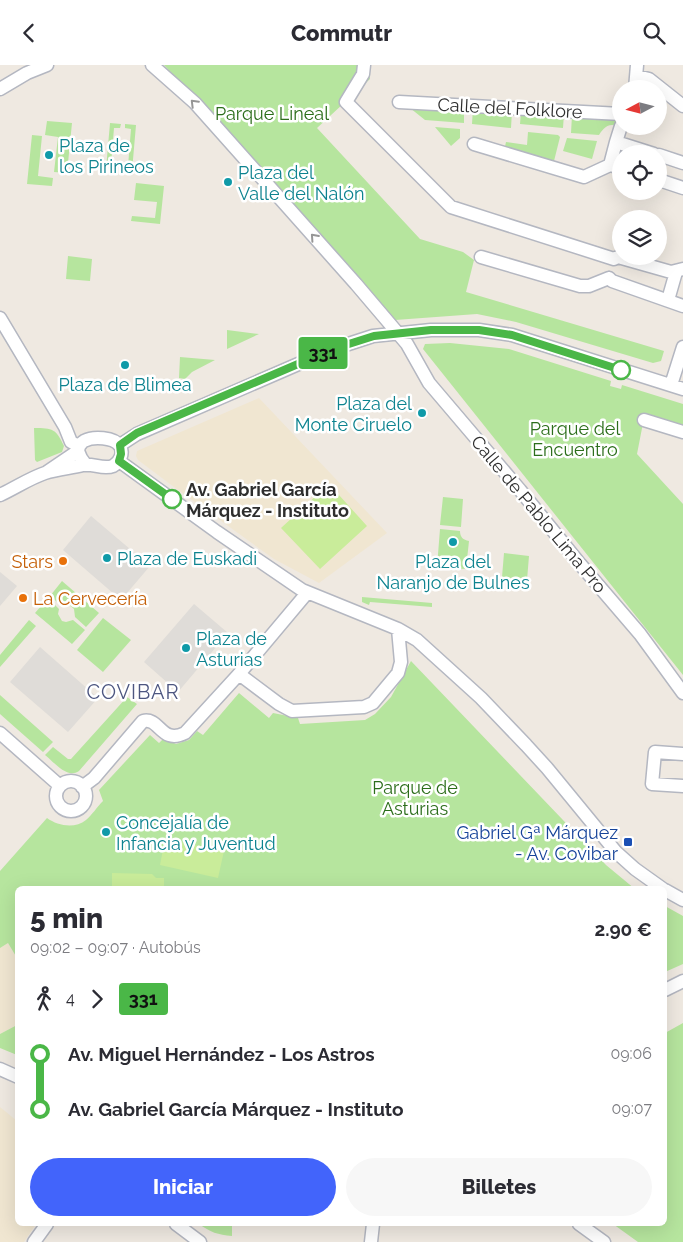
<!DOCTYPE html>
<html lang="es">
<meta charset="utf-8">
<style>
body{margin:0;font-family:Raleway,sans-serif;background:#f7f7f7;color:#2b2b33;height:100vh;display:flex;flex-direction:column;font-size:19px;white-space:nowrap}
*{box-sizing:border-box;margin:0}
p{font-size:16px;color:#7c7c81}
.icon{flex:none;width:28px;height:28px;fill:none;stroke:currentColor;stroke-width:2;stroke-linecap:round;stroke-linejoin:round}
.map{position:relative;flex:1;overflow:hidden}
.sheet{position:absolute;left:15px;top:821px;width:652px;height:340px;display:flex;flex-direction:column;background:#fff;border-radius:8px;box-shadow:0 5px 20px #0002}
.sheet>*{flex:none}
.badge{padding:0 10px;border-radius:4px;font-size:18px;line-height:32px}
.needle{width:32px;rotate:263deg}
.tools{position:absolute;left:612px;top:15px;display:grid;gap:10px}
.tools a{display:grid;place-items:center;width:55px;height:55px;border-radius:50%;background:#fff;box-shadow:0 5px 20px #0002;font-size:25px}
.map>.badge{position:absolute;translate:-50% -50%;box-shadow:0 0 0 2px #fff}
.legs{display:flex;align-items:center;gap:8px;height:55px;padding:0 15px;font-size:16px}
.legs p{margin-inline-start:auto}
.head{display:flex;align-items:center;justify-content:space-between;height:85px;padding:0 15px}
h1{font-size:28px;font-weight:800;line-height:38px}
.cta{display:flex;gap:10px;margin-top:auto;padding:10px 15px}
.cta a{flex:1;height:58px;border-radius:30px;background:#4264fb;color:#fff;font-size:20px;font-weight:800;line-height:58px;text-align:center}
.cta a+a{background:#f7f7f7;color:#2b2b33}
ul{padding:0 15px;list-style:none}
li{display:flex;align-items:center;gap:18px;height:55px;font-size:19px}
li i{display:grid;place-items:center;width:8px;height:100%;margin:0 6px;background:currentColor}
li i::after{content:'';width:12px;height:12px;margin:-6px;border:4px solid;border-radius:50%;background:#fff}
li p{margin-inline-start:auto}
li:first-child i{background:linear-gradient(#0000 50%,currentColor 0)}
li:last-child i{background:linear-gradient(currentColor 50%,#0000 0)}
header{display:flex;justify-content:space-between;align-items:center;height:65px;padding:0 15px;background:#fff;font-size:22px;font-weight:800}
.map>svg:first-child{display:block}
</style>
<header><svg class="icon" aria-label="back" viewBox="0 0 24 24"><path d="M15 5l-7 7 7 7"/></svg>Commutr<svg class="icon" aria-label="search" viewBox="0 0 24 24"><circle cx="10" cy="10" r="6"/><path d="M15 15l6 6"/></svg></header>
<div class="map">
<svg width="683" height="1177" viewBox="0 0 683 1177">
<rect width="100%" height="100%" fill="#efe9e1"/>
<path fill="#f0e6d1" d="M259,333L387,468L319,518L274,494L178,425L138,395L136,391L137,386Z
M8,878L17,893V960L0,969V883Z
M0,1042L17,1056L18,1159H36L24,1177H0Z"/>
<path fill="#b6e59e" d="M164,0H367L370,14L317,63L420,174L463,187L474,195L466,227L664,286L661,296L653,298L516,257L477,249L395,255Z
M405,39L464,42V58L425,55Z
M473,43L512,46L511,63L472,59Z
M521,47L564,49L563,63L520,59Z
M572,50L618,53V60C608,59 604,62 599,70L571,68Z
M47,56L72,58L67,108L54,107L58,72L45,70Z
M110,58L121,59L120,63H114L111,100H117V105L106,104Z
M125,59L136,60L132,106L121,105L122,101H128L131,64L125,63Z
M435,62L460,64V73L451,81Z
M528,67L558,70L560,72L553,100L504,86L506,77L527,80Z
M32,70L42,71L38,111L53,113L52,121L27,119Z
M567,73L597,76L592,94L563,86Z
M136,118L164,121L160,159L131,156L132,151L155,153L157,137L134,135Z
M68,191L92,194L90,216L66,214Z
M227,265L259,269L227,284Z
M450,278L509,284L611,316L610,321L621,324L622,320L683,339V364L644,353L637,389L683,439V610L423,284L425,279Z
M180,292L215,295L192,307L185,314L179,313Z
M34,363C53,363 56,364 64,381L62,387L37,397L35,395Z
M443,432L463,434L461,462L440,460Z
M440,464L460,466C460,472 463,475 469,476L466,504L437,502Z
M504,488L529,491L527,515L502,512Z
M62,516L99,548L86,562L75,552L74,544C70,540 67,539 62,541L50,531Z
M362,532L432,538V542L370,537L369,540L362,537Z
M48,533L59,544L58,549L62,556L66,557L73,555L85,565L72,579L35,548Z
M103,553L131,575L103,607L77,585Z
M29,555L36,561L0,602V590Z
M411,596L606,800L635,824H18L17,893L8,878L0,883V806L47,753C58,761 75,764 86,755C92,750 97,742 103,736L99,725L150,670L159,678L164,673L176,679L189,675L197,666L203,670L239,628L269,653L273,648L298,653L300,659L365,655L375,649L391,632Z
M0,630L53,677L43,687L0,649Z
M127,632L137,639L79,706C67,714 55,698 45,690L53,682L68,694H71Z
M665,841L683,851V899L665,907Z
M683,958V1177H638L613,1159H665V968Z
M17,960V990L0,983V969Z
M199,1159H232V1171C218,1170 210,1167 199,1159Z"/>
<path fill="#c9ec9a" d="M329,419L367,461L320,504L281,463Z
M165,774L224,786L218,813L160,800Z
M112,808L152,809L156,813H164V824H112Z"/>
<path fill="#dfdcd8" d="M91,451L150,501L121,535L63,485Z
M0,507L17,521L0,541Z
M194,539L228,568L178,627L144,597Z
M40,582L98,633L68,667L10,617Z"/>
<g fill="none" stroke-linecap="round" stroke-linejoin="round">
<defs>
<path id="minor" d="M152,0L195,38L356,219L407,279L429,318L520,425L580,499L640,569L683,628
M364,0L363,9L346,37L451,142L614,194L618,192L671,207L683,204
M637,11L649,14L683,41
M0,24L27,8L47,0
M635,24L637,0
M399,37L621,49
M616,77L621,61
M474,79L584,112L610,100
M659,90L683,98
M621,103L610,100L616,77L654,89
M659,115L683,123
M481,192L580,221H589L609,213
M609,213L612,216L683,241
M668,235L676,207
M0,253L65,362L71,377L79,381
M671,320L683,282
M644,355L683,367
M120,380L137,369L333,284L373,271L431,265H479L512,270L683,324
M119,396L217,467L302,525L398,564L417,575L481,633L526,680L547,703L616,787L635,804L663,824
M47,407L78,386
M0,430C15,423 30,413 45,408C57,404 71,403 83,400C93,398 103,405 113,401C120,397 124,388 120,381C114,372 93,371 84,376C82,377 81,379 79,381L78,386L81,393L86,400
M239,609L279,639L292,646L364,642L373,638L398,608L401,597L398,564
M0,668L60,721
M683,689L655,687L652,719L683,721
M56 731a15 15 0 1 1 30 0a15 15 0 1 1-30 0Z
M82,722L94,713L143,656C160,652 161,680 185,668L239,609L307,528
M665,825L683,835
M665,925L683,916
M0,1004L18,1012
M176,1159L200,1177
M579,1159L604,1177
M34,1177L47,1159
M371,1177L373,1159"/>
</defs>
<use href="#minor" stroke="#b4b7c1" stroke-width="15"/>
<use href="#minor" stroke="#fff" stroke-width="12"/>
</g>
<defs><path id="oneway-chevron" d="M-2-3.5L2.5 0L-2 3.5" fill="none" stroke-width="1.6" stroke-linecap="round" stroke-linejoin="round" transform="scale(1.25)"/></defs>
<g stroke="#969696">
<use href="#oneway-chevron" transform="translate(194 38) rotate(-135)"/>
<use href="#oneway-chevron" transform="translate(314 172) rotate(-132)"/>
</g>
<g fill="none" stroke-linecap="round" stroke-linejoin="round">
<defs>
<path id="line-1" d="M172,434L119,396L121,389L120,380L137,368L333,284L374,271L431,265H479L512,270L621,305"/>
</defs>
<use href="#line-1" stroke="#fff" stroke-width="11"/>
<use href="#line-1" stroke="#4ab747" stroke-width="8"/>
</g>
<g fill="#0f9aa8" stroke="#fff" stroke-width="2">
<circle cx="49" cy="90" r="5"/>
<circle cx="228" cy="117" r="5"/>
<circle cx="125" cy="300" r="5"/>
<circle cx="422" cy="348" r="5"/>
<circle cx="453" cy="477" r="5"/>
<circle cx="107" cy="493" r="5"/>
<circle cx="186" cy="583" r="5"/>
<circle cx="106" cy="767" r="5"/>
</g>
<g fill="#fff" stroke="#4ab747" stroke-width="2.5">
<circle cx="621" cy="305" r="9"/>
<circle cx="172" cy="434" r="9"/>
</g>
<g fill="#e8710a" stroke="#fff" stroke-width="2">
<circle cx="63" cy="496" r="5"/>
<circle cx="23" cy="533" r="5"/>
</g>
<rect fill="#1a4fb4" stroke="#fff" stroke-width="2" x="623" y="772" width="10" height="10" rx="2.5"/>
<g text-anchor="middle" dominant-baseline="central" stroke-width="5" stroke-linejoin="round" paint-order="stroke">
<g font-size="18" fill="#2e2e2e" stroke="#fff">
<text transform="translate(510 43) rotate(3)">Calle del Folklore</text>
<text transform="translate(539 449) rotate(50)">Calle de Pablo Lima Pro</text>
</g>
<g font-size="18" fill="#2c6e1b" stroke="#fff">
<text x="272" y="48">Parque Lineal</text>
<text x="575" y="363">Parque del<tspan x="575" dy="21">Encuentro</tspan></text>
<text x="415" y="722">Parque de<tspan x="415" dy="21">Asturias</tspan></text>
</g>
<g font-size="18" fill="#0d838f" stroke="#fff" text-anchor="start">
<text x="59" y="80">Plaza de<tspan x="59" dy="21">los Pirineos</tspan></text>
<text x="238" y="107">Plaza del<tspan x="238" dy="21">Valle del Nalón</tspan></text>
<text x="125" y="319" text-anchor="middle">Plaza de Blimea</text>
<text x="412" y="338" text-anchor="end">Plaza del<tspan x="412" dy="21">Monte Ciruelo</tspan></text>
<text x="117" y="493">Plaza de Euskadi</text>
<text x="453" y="496" text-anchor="middle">Plaza del<tspan x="453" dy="21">Naranjo de Bulnes</tspan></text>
<text x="196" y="573">Plaza de<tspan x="196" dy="21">Asturias</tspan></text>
<text x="116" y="757">Concejalía de<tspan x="116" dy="21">Infancia y Juventud</tspan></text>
</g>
<g font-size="18" font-weight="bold" fill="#2e2e2e" stroke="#fff" text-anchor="start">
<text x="186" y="424">Av. Gabriel García<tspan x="186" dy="21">Márquez - Instituto</tspan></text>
</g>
<g font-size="18" fill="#c56008" stroke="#fff" text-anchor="end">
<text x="53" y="496">Stars</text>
<text x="33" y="533" text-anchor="start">La Cervecería</text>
</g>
<g font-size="18" fill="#164399" stroke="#fff" text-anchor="end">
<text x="618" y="767">Gabriel Gª Márquez<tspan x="618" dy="21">- Av. Covibar</tspan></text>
</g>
<g font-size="20" letter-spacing="1" fill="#4d5680" stroke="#fff">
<text x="133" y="627">COVIBAR</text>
</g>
</g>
</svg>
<div class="tools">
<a><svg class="needle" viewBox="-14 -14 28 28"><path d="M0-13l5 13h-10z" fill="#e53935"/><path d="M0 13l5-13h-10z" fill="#7c7c81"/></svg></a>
<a><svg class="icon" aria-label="locate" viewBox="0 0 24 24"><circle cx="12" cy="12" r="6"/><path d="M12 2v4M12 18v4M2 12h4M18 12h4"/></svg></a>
<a><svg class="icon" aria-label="layers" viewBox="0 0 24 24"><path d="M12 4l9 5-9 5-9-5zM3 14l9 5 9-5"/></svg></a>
</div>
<b class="badge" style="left:323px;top:288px;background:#4ab747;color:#111">331</b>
<section class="sheet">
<div class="head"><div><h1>5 min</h1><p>09:02 – 09:07 · Autobús</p></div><b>2.90 €</b></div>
<div class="legs"><svg class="icon" aria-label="walk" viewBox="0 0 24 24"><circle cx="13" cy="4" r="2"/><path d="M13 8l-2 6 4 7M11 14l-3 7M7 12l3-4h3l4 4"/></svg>4<svg class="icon" aria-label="forward" viewBox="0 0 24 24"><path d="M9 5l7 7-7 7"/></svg><b class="badge" style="background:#4ab747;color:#111">331</b></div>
<ul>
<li><i style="color:#4ab747"></i><b>Av. Miguel Hernández - Los Astros</b><p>09:06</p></li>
<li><i style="color:#4ab747"></i><b>Av. Gabriel García Márquez - Instituto</b><p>09:07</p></li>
</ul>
<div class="cta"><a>Iniciar</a><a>Billetes</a></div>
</section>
</div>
